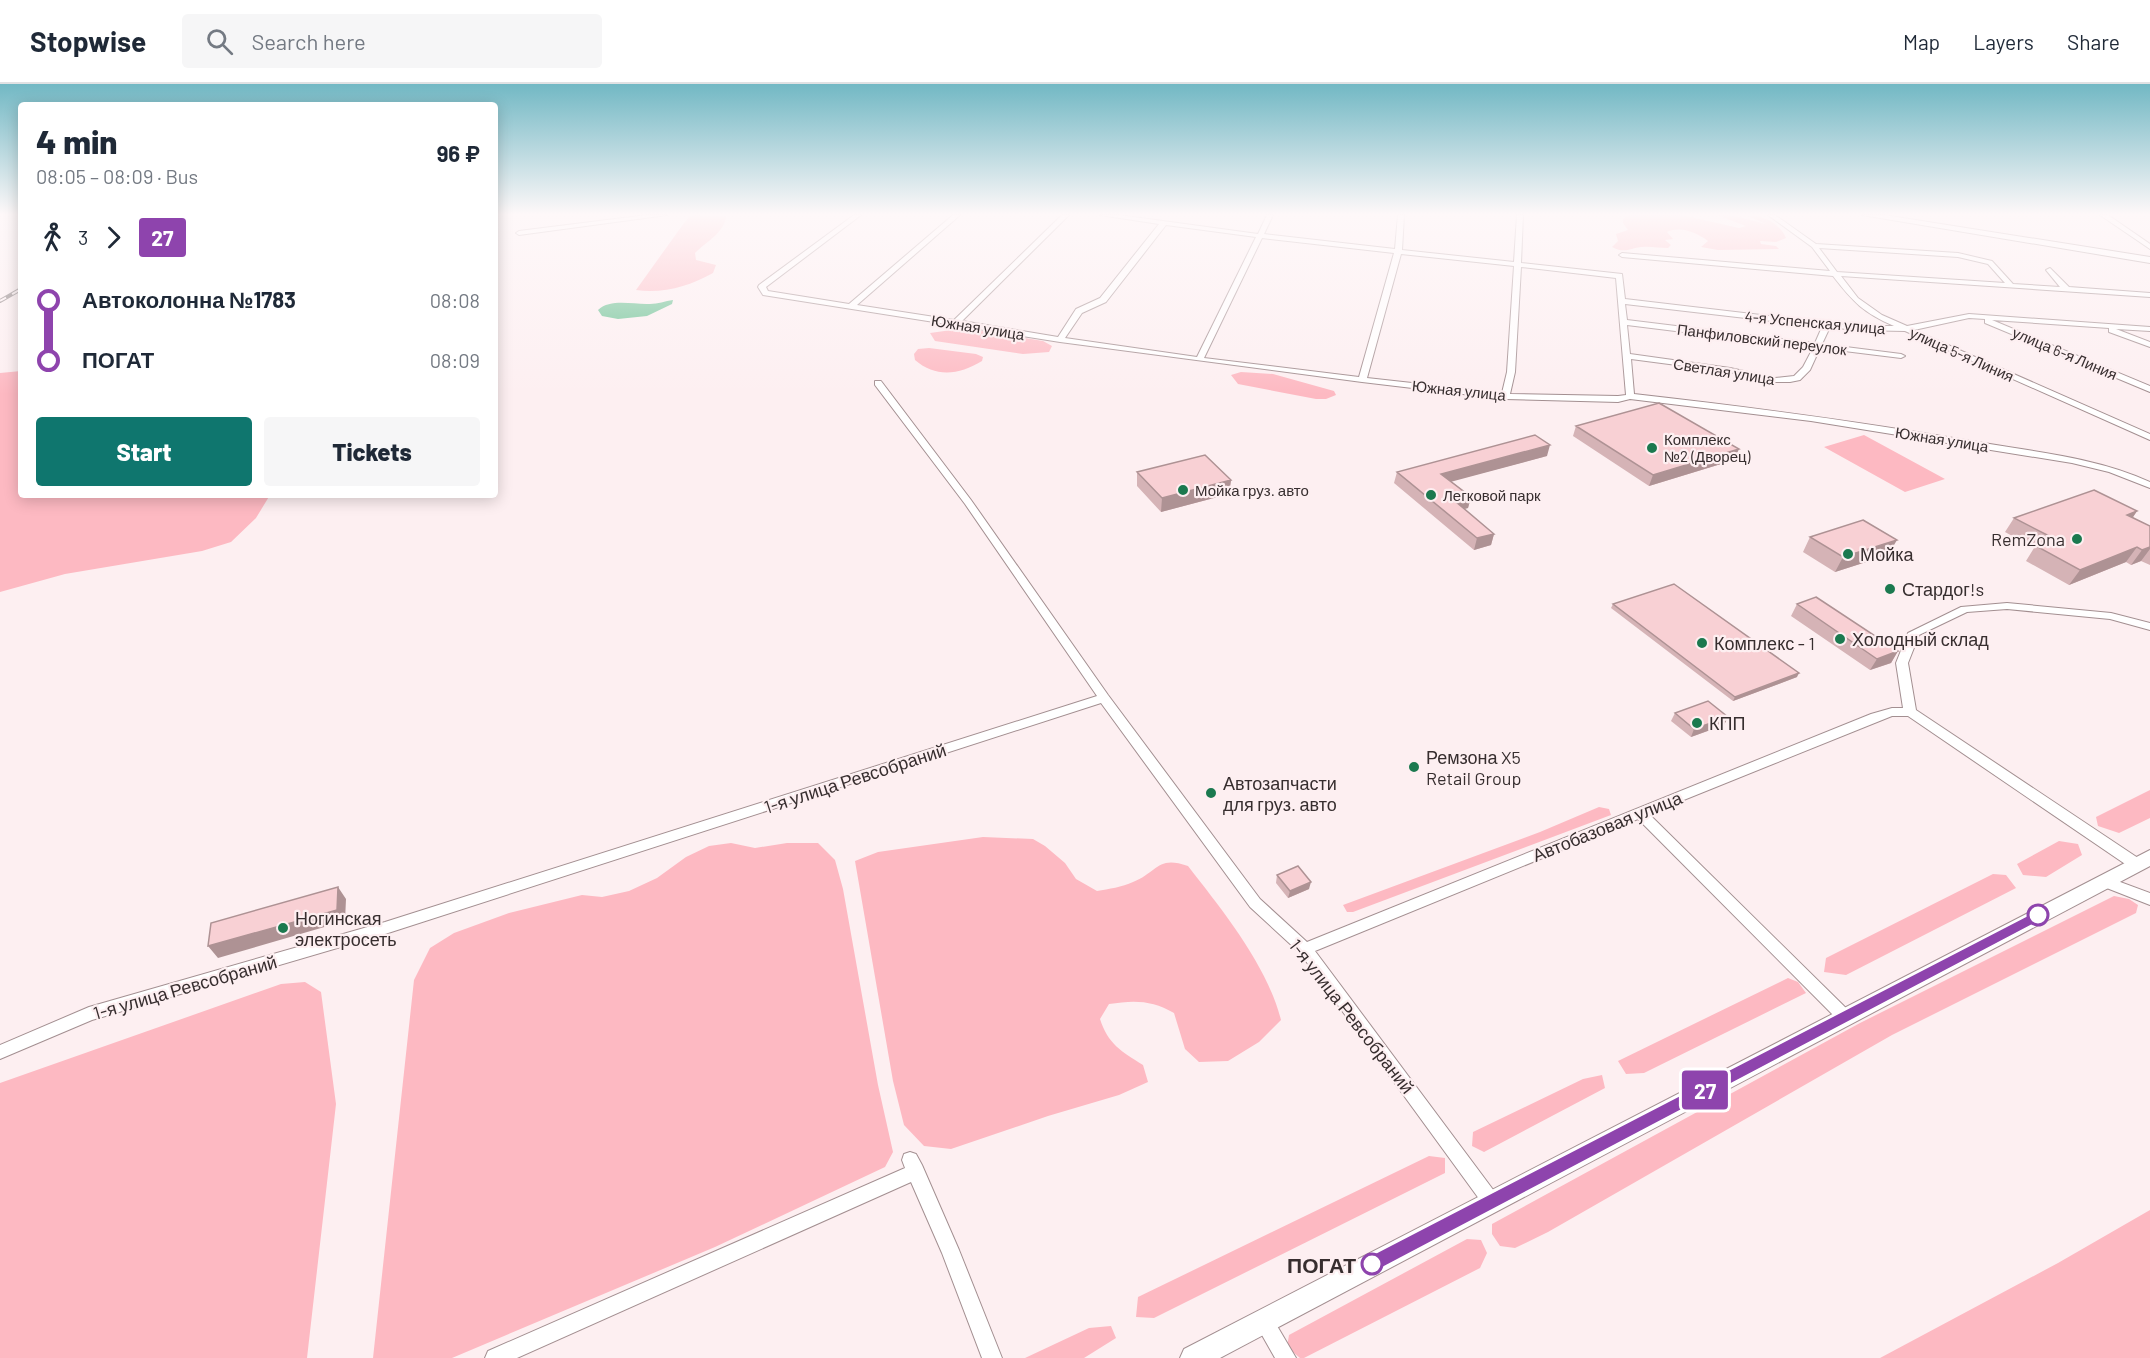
<!DOCTYPE html>
<meta charset="utf-8">
<style>
body{margin:0;font-family:Barlow,sans-serif;background:#f6f6f7;color:#1f2937;height:100vh;display:flex;flex-direction:column;font-size:22px;white-space:nowrap}
*{box-sizing:border-box;margin:0}
p{font-size:20px;color:#747a83}
.icon{flex:none;width:33px;height:33px;fill:none;stroke:currentColor;stroke-width:2;stroke-linecap:round;stroke-linejoin:round}
.map{position:relative;flex:1;overflow:hidden}
.panel{position:absolute;left:18px;top:18px;width:480px;height:396px;display:flex;flex-direction:column;background:#fff;border-radius:6px;box-shadow:0 3px 15px #0003}
.panel>*{flex:none}
.badge{padding:0 12px;border-radius:4px;font-size:21px;line-height:39px}
.map>.badge{position:absolute;translate:-50% -50%;box-shadow:0 0 0 3px #fff}
.legs{display:flex;align-items:center;gap:9px;height:66px;padding:0 18px;font-size:20px}
.legs p{margin-inline-start:auto}
.headline{display:flex;align-items:center;justify-content:space-between;height:102px;padding:0 18px}
h1{font-size:33px;font-weight:800;line-height:45px}
.button{display:flex;gap:12px;margin-top:auto;padding:12px 18px}
.button a{flex:1;height:69px;border-radius:6px;background:#0f766e;color:#fff;font-size:24px;font-weight:800;line-height:69px;text-align:center}
.button a+a{background:#f6f6f7;color:#1f2937}
ul{padding:0 18px;list-style:none}
li{display:flex;align-items:center;gap:21px;height:60px;font-size:22px}
li i{display:grid;place-items:center;width:9px;height:100%;margin:0 8px;background:currentColor}
li i::after{content:'';width:15px;height:15px;margin:-8px;border:4px solid;border-radius:50%;background:#fff}
li p{margin-inline-start:auto}
li:first-child i{background:linear-gradient(#0000 50%,currentColor 0)}
li:last-child i{background:linear-gradient(currentColor 50%,#0000 0)}
header{display:flex;align-items:center;gap:36px;box-sizing:border-box;height:84px;padding:0 30px;background:#fff;border-bottom:2px solid #e0e1e3}
header strong{font-size:28px}
nav{display:flex;gap:33px;margin-inline-start:auto;font-size:21px}
.search{width:420px;height:54px;background:#f6f6f7;display:flex;align-items:center;gap:15px;box-sizing:border-box;padding:0 21px;border-radius:6px;color:#747a83;font-size:22px}
.map>svg:first-child{display:block}
</style>
<header>
<strong>Stopwise</strong>
<div class="search"><svg class="icon" aria-label="search" viewBox="0 0 24 24"><circle cx="10" cy="10" r="6"/><path d="M15 15l6 6"/></svg>Search here</div>
<nav><a>Map</a><a>Layers</a><a>Share</a></nav>
</header>
<div class="map">
<svg width="2150" height="1274" viewBox="0 0 2150 1274">
<rect width="100%" height="100%" fill="#fdeff1"/>
<path fill="#fdb9c2" d="M694,131L726,132C725,148 706,158 695,169L696,176L716,181L713,189C690,202 663,210 636,206L684,139L689,133Z
M1628,131H1682L1739,144L1746,142L1717,131H1730L1766,140L1746,131C1762,131 1779,138 1786,154L1776,158L1760,157L1761,160L1776,162L1779,165L1718,166L1701,163L1708,157C1696,148 1680,142 1667,148L1673,155L1665,156L1671,161L1668,164C1659,164 1650,162 1642,163C1630,164 1624,170 1612,163L1618,157L1616,150L1628,146L1623,139V135Z
M966,244L1043,257L1052,262L1049,268L1023,270L935,257L930,249Z
M929,264L976,270L983,273L982,277C959,291 936,294 915,276L914,270L918,265Z
M21,287V411H270L256,434L231,458L202,467L65,490L0,508V289Z
M1241,288L1273,290L1334,307L1336,311L1326,315H1316L1238,300L1231,291Z
M1864,351L1945,395L1905,408L1824,363Z
M2150,706V734L2119,749L2098,742L2096,733Z
M1599,723L1609,725L1611,731L1353,828H1347L1343,821L1540,748Z
M983,753L1033,755L1045,762L1065,779L1076,795L1097,807C1109,805 1122,803 1133,798C1158,788 1157,771 1188,782C1223,827 1267,881 1281,936L1259,958L1228,977L1199,978L1185,965L1174,929C1152,916 1134,916 1109,920L1100,935C1108,960 1121,967 1143,981L1148,998L1119,1011L1048,1032L951,1065L924,1062L904,1041L893,997L855,777L878,768Z
M2059,757L2078,760L2082,771L2046,793L2023,791L2017,780Z
M731,759L755,764L787,759H818L835,776L843,805L878,1001L893,1068L885,1083L715,1163L452,1274H373L414,896L430,864L454,849L509,829L582,811L602,813L629,807L657,794L686,773L709,762Z
M1993,790L2006,791L2016,804L1846,891L1824,888L1826,874Z
M2114,812L2129,815L2138,821L2136,829L1892,951L1548,1148L1515,1164L1500,1162L1492,1150V1140L1860,939Z
M1788,894L1798,898L1806,909L1644,989L1626,990L1618,977Z
M305,898L321,908L336,1020L307,1274H0V999L281,900Z
M1602,991L1605,1004L1484,1068L1472,1062L1473,1048L1583,995Z
M1429,1072L1445,1074V1089L1154,1234L1136,1233L1138,1213Z
M2150,1126V1274H1880L2058,1179Z
M1467,1155L1481,1156L1487,1169L1480,1184L1304,1274H1300L1287,1263L1289,1251Z
M1111,1242L1116,1254L1084,1274H1025L1089,1244Z"/>
<path fill="#62be8d" d="M673,216L672,220L647,232L618,235L602,232L598,226C611,214 634,221 650,220C658,220 665,217 673,216Z"/>
<g fill="none" stroke-linecap="round" stroke-linejoin="round">
<defs>
<path id="street" d="M647,131H667L519,151L516,149L519,147Z
M854,131H861L766,203L768,207L849,220L953,131H960L857,221L954,236L1062,131H1069L962,237L1058,253L1076,225L1100,214L1159,140L1100,131H1119L1258,150L1267,131H1273L1264,150L1395,165L1398,131H1404L1402,166L1514,178L1517,131H1523L1521,179L1622,190L1625,215L1855,242H1894C1864,229 1853,218 1833,192L1622,173L1619,171L1622,169L1830,187L1812,163L1768,131H1775L1816,160L1958,169L1992,177L2013,200L2060,203L2046,186L2050,184L2069,203L2150,209V213L1841,192L1858,214L1882,231L1907,242L1969,230L2150,243V247L2116,245L2150,258V263L2109,248V244L1992,236L2150,302V308L1985,239V235L1969,234L1914,246L2150,350V356L1905,247L1855,246L1830,243L1822,260L1901,270L1905,272L1901,274L1820,264L1810,286L1800,296L1790,298H1775L1730,288L1631,275L1634,310C1749,323 1863,338 1977,358C2036,368 2095,373 2150,398V404L2109,388L2072,379L1811,337L1630,315L1618,318L1505,315L1362,298L1060,258L763,211L758,203L759,201ZM1166,141L1256,153L1197,273L1065,254L1082,229L1106,218ZM1262,154L1394,169L1359,293L1204,274ZM1819,164L1958,173L1988,180L2005,199L1837,188ZM1401,170L1514,182L1507,288L1502,309L1367,294ZM1521,183L1616,194L1626,311L1618,312L1510,310L1515,288ZM1625,220L1822,243L1815,259L1627,236ZM1627,241L1813,264L1803,283L1794,292L1775,294L1730,284L1630,270Z
M2100,131H2108L2150,160V165Z
M875,297H881L971,416L1108,611L1260,815L1307,858L1871,630L1892,624H1903L1896,579L1908,549L1961,523L2007,519L2111,529L2150,539V546L2110,535L2007,525L1967,528L1919,551L1908,579L1916,626L2141,776L2143,780L2141,784L2136,785L2131,784L1908,632H1892L1649,730L1850,928L1853,933L1850,938L1845,940L1840,938L1638,735L1315,867L1497,1111L1500,1117L1497,1123L1491,1125L1485,1123L1300,869L1250,823L1101,619L385,850L92,936L0,975V961L89,923L385,838L1097,612L965,420L875,301Z
M2104,792L2150,809V821L2099,801L2097,797L2099,793Z
M910,1068L916,1070L922,1081L959,1166L1002,1274H982L942,1169L911,1098L517,1274H485L488,1267L905,1084L902,1076L904,1070Z
M1263,1228L1270,1230L1296,1274H1275L1254,1237L1256,1230Z"/>
<path id="secondary" d="M1862,131H1884L2150,173V179Z
M2150,766V782L1220,1274H1180L1184,1265Z"/>
</defs>
<use href="#street" stroke="#a38f91" stroke-width="2"/>
<use href="#secondary" stroke="#a38f91" stroke-width="2"/>
<use href="#street" fill="#fff" fill-rule="evenodd"/>
<use href="#secondary" fill="#fff" fill-rule="evenodd"/>
<defs>
<path id="rail" d="M0,217L21,205"/>
</defs>
<use href="#rail" stroke="#837879" stroke-width="4"/>
<use href="#rail" stroke="#fdeff1" stroke-width="2" stroke-dasharray="7" stroke-linecap="butt"/>
</g>
<path fill="#d5b3b6" d="M1576,342L1734,376L1649,402L1573,352Z
M1547,372L1451,397L1471,413L1468,424L1464,425L1494,450L1491,461L1474,466L1394,399L1397,388Z
M1137,388L1231,396L1229,410L1161,428L1137,402Z
M2137,427L2133,433L2150,442V481L2141,477L2131,481L2126,478L2069,501L2026,477L2034,464L2005,448L2014,434Z
M1810,453L1888,471L1835,488L1803,468Z
M1613,520L1797,593L1733,617L1611,524Z
M1797,520L1898,567L1891,579L1870,586L1791,532Z
M1675,629L1728,633L1724,641L1691,653L1671,637Z
M1277,791L1309,805L1288,814L1276,799Z"/>
<path fill="#ae9294" d="M1550,361L1547,372L1439,401L1441,390Z
M1739,365L1734,376L1649,402L1653,391Z
M1231,396L1229,410L1161,428L1162,414Z
M1471,413L1468,424L1452,428L1455,417Z
M2137,427L2127,442V431Z
M1494,450L1491,461L1474,466L1477,454Z
M1897,456L1888,471L1835,488L1843,473Z
M2137,463L2126,478L2069,501L2080,486Z
M2150,463V465L2141,477L2131,481L2142,466Z
M1898,567L1891,579L1870,586L1877,575Z
M1799,589L1797,593L1733,617L1735,613Z
M1728,633L1724,641L1691,653L1694,645Z
M1311,798L1309,805L1288,814L1290,807Z
M338,803L346,815L345,837L218,874L208,862Z"/>
<path fill="#f8d0d4" stroke="#ae9294" stroke-width="1.5" d="M1659,319L1739,365L1653,391L1576,342Z
M1535,351L1550,361L1441,390L1471,413L1455,417L1494,450L1477,454L1397,388Z
M1205,371L1231,396L1162,414L1137,388Z
M2094,406L2137,427L2127,431L2150,442V463L2142,466L2137,463L2080,486L2036,462L2055,455L2014,434Z
M1863,436L1897,456L1843,473L1810,453Z
M1674,500L1799,589L1735,613L1613,520Z
M1816,513L1898,567L1877,575L1797,520Z
M1708,617L1728,633L1694,645L1675,629Z
M1298,782L1311,798L1290,807L1277,791Z
M338,803L337,826L208,862L211,839Z"/>
<linearGradient id="sky" x2="0" y2="1"><stop stop-color="#72b8c4"/><stop offset="0.42" stop-color="#fef8f9"/><stop offset="1" stop-color="#fef8f9" stop-opacity="0"/></linearGradient>
<rect width="2150" height="310" fill="url(#sky)"/>
<path fill="#8e44ad" stroke="#fff" stroke-width="1.5" d="M2038,826L2045,831L2043,835L1378,1186L1372,1189L1366,1186L1363,1180L1366,1174Z"/>
<g fill="#1b794f" stroke="#fdeff1" stroke-width="2">
<circle cx="1652" cy="364" r="6"/>
<circle cx="1183" cy="406" r="6"/>
<circle cx="1431" cy="411" r="6"/>
<circle cx="2077" cy="455" r="6"/>
<circle cx="1848" cy="470" r="6"/>
<circle cx="1890" cy="505" r="6"/>
<circle cx="1840" cy="555" r="6"/>
<circle cx="1702" cy="559" r="6"/>
<circle cx="1697" cy="639" r="6"/>
<circle cx="1414" cy="683" r="6"/>
<circle cx="1211" cy="709" r="6"/>
<circle cx="283" cy="844" r="6"/>
</g>
<g fill="#fff" stroke="#8e44ad" stroke-width="3">
<circle cx="2038" cy="831" r="10"/>
<circle cx="1372" cy="1180" r="10"/>
</g>
<g text-anchor="middle" dominant-baseline="central" stroke-width="4.5" stroke-linejoin="round" paint-order="stroke">
<g font-size="15" fill="#372e2f" stroke="#fdeff1">
<text transform="translate(1815 238) rotate(5)">4-я Успенская улица</text>
<text transform="translate(978 243) rotate(9)">Южная улица</text>
<text transform="translate(1762 255) rotate(7)">Панфиловский переулок</text>
<text transform="translate(2065 269) rotate(23)">улица 6-я Линия</text>
<text transform="translate(1962 270) rotate(24)">улица 5-я Линия</text>
<text transform="translate(1724 287) rotate(9)">Светлая улица</text>
<text transform="translate(1459 306) rotate(6)">Южная улица</text>
<text transform="translate(1942 355) rotate(9)">Южная улица</text>
</g>
<g font-size="15" fill="#372e2f" stroke="#fdeff1" text-anchor="start">
<text x="1664" y="355">Комплекс<tspan x="1664" dy="17">№2 (Дворец)</tspan></text>
<text x="1195" y="406">Мойка груз. авто</text>
<text x="1443" y="411">Легковой парк</text>
</g>
<g font-size="18" fill="#372e2f" stroke="#fdeff1" text-anchor="start">
<text x="2065" y="455" text-anchor="end">RemZona</text>
<text x="1860" y="470">Мойка</text>
<text x="1902" y="505">Стардог!s</text>
<text x="1852" y="555">Холодный склад</text>
<text x="1714" y="559">Комплекс - 1</text>
<text x="1709" y="639">КПП</text>
<text x="1426" y="673">Ремзона X5<tspan x="1426" dy="21">Retail Group</tspan></text>
<text x="1223" y="699">Автозапчасти<tspan x="1223" dy="21">для груз. авто</tspan></text>
<text x="295" y="834">Ногинская<tspan x="295" dy="21">электросеть</tspan></text>
</g>
<g font-size="18" fill="#372e2f" stroke="#fdeff1">
<text transform="translate(855 694) rotate(-18)">1-я улица Ревсобраний</text>
<text transform="translate(1607 742) rotate(-22)">Автобазовая улица</text>
<text transform="translate(185 903) rotate(-16)">1-я улица Ревсобраний</text>
<text transform="translate(1352 932) rotate(52)">1-я улица Ревсобраний</text>
</g>
<g font-size="21" font-weight="bold" fill="#372e2f" stroke="#fdeff1" text-anchor="end">
<text x="1356" y="1180">ПОГАТ</text>
</g>
</g>
</svg>
<b class="badge" style="left:1705px;top:1006px;background:#8e44ad;color:#fff">27</b>
<section class="panel">
<div class="headline"><div><h1>4 min</h1><p>08:05 – 08:09 · Bus</p></div><b>96 ₽</b></div>
<div class="legs"><svg class="icon" aria-label="walk" viewBox="0 0 24 24"><circle cx="13" cy="4" r="2"/><path d="M13 8l-2 6 4 7M11 14l-3 7M7 12l3-4h3l4 4"/></svg>3<svg class="icon" aria-label="forward" viewBox="0 0 24 24"><path d="M9 5l7 7-7 7"/></svg><b class="badge" style="background:#8e44ad;color:#fff">27</b></div>
<ul>
<li><i style="color:#8e44ad"></i><b>Автоколонна №1783</b><p>08:08</p></li>
<li><i style="color:#8e44ad"></i><b>ПОГАТ</b><p>08:09</p></li>
</ul>
<div class="button"><a>Start</a><a>Tickets</a></div>
</section>
</div>
